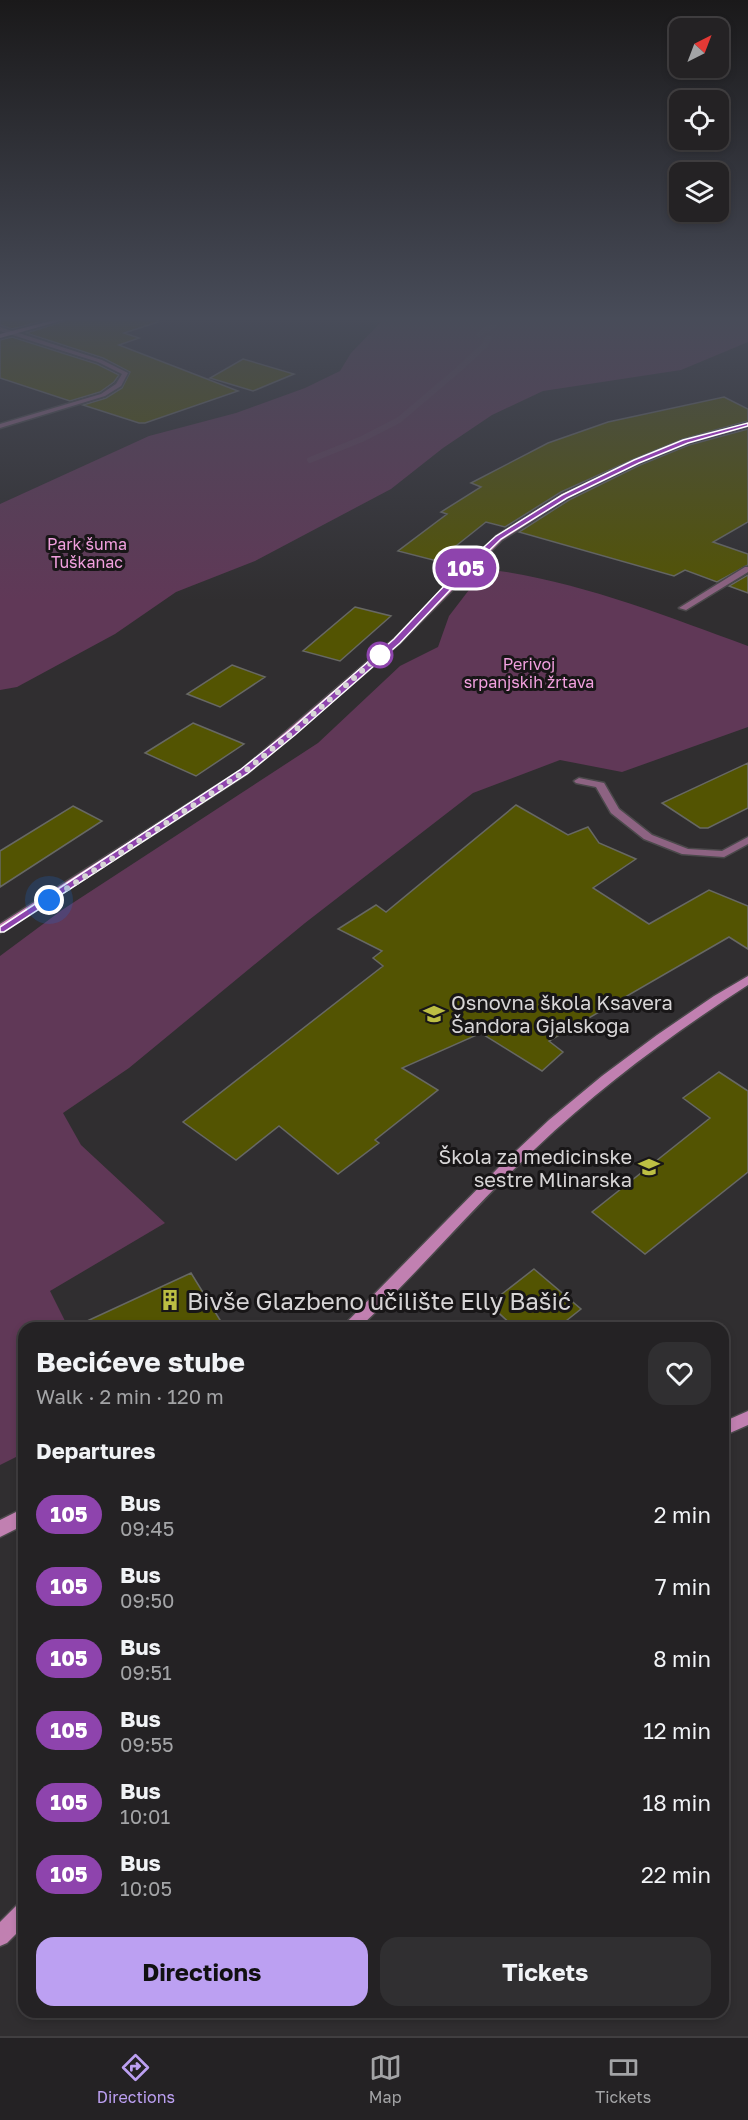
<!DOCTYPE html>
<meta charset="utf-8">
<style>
body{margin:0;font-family:"Golos Text",sans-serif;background:#302f31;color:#f1f3f6;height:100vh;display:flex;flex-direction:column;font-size:22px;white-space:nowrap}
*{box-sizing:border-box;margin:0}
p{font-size:20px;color:#a3a4a6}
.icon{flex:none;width:33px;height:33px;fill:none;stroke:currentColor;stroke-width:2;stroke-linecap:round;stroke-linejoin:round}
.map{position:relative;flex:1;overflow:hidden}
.panel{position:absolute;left:18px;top:1322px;width:711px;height:696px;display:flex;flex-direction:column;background:#242224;border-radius:18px;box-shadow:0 3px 9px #0003,0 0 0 2px #413f41}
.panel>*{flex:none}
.badge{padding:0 12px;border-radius:20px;font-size:21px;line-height:39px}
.needle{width:39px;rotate:42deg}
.fabs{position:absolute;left:669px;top:18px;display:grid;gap:12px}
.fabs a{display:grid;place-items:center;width:60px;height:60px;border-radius:12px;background:#242224;box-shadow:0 3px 9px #0003,0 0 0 2px #413f41;font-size:30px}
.you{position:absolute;width:30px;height:30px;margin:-15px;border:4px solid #fff;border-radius:50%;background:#1a73e8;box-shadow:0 0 0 9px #1a73e833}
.map>.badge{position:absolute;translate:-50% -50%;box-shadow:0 0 0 3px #fff}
h2{padding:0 18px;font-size:22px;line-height:54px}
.round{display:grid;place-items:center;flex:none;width:63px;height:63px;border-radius:18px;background:#302f31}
.headline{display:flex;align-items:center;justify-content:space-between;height:102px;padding:0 18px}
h1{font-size:28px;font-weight:700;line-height:45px}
.cta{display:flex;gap:12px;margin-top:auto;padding:12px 18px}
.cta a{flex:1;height:69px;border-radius:18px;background:#bca0f2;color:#111;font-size:24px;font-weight:700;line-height:69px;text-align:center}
.cta a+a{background:#302f31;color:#f1f3f6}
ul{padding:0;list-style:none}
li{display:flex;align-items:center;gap:18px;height:72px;padding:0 18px}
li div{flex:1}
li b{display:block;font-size:22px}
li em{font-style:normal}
li .badge{min-width:66px;font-weight:700;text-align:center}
.tabs{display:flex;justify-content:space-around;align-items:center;height:84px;border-top:2px solid #413f41;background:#242224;font-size:16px;color:#a3a4a6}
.tabs a{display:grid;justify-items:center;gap:3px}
.tabs .active{color:#bca0f2}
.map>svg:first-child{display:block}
</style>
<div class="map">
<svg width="748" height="2036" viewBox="0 0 748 2036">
<rect width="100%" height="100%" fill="#302e30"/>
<path fill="#603857" d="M377,316H748V342L681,370L543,391L492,415L443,448L391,489L255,561L176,592L115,634L17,687L0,690V504L149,436L236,413L305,388L340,371L351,353L381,322Z
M485,569C576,580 663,615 748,646V727L622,772L560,760L473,793L305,923L129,1068L63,1113L81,1145L165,1223L50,1291L68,1327L24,1328V1453L0,1465V956L62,910L318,743L400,666L438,647L449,616Z"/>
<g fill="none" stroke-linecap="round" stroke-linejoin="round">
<path stroke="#62405c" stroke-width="6" d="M479,334L493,326
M310,460L362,439L399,420L459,369L485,345L488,338"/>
</g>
<path fill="#535402" stroke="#676864" stroke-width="1.5" d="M0,316H63L12,329L0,325Z
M80,316H157L158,322L124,333L139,338L119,345L238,391L145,423H139L83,405L106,398L122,388L130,372L103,358L26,333Z
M12,337L97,364L119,375L114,382L100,392L70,401L0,378V340Z
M243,359L294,374L253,391L210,378Z
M724,397L748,409V421L683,439L634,459L561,492L505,527L486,522L437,561L398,551L447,514L441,512L481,487L471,483L548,443L608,422Z
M748,429V522L713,542L748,554V565L717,582L685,570L674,576L519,532L569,500L640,465L689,445Z
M748,575V593L729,586Z
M355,607L391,616L340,661L303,651Z
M232,665L265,677L220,707L187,694Z
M193,723L244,744L196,776L145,753Z
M748,763V808L708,828H700L662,803Z
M516,805L568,835L588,827L599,843L636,859L593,888L649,924L709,890L748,906V949L729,937L549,1041L563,1052L542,1071L481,1033L402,1068L438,1090L375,1140L379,1143L338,1174L279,1126L236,1160L183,1122L383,966L373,958L382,951L338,929L376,905L386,912Z
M73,806L102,821L0,887V851Z
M719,1072L748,1091V1172L645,1254L592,1212L710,1118L683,1098Z
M534,1269L581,1309L557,1328H515L489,1304Z
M191,1273L225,1328H72Z"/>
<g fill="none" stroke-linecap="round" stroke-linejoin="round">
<defs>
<path id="street" d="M0,327L102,360L128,373L121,386L105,396L0,428V424L101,394L116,384L122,374L98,362L0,331Z
M745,567H748V572L686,610L679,608Z
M579,778L604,783L619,809L652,835L688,849L722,851L748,837V844L724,857L682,854L644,839L611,813L596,787L576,783L574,781Z"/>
<path id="secondary" d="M70,316H78L0,338V334Z
M748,423V427L688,443L639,463L568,498L502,540L400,643L247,774L0,933V924L241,770L394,639L496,536L562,494L635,461L684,441Z
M748,976V985C672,1034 600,1087 535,1149C474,1206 420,1271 359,1328H341L500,1166L549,1120L602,1076L657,1035L714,996Z
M748,1411V1425L723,1436V1422Z
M24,1508V1525L0,1537V1520Z
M24,1902V1926L7,1943L0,1946V1922L17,1905Z"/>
</defs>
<use href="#street" stroke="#4b494b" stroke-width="3"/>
<use href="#secondary" stroke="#4b494b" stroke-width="3"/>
<use href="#street" fill="#8d6382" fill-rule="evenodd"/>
<use href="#secondary" fill="#c180b1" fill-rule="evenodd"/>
</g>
<linearGradient id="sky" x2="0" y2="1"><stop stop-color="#1a191a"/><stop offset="0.53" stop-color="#484c59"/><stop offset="1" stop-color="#484c59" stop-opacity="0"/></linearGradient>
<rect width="748" height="601" fill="url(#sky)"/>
<path fill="#8e44ad" stroke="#fff" stroke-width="1.5" d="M748,423V426L688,443L639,463L567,498L501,539L469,570L400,643L295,735L247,774L4,932H0V927L240,770L289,731L394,639L463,566L496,536L562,495L634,460L683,440Z"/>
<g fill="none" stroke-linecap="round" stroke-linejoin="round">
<path stroke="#d7d5d6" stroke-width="6" stroke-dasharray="0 10.8" d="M49,900L244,772L292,733L380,655"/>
</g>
<defs>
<symbol id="school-bare" viewBox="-9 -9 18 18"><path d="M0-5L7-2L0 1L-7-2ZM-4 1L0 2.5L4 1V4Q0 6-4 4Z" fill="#bdbf43" stroke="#181617" stroke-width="2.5" paint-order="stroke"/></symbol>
<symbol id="building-bare" viewBox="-9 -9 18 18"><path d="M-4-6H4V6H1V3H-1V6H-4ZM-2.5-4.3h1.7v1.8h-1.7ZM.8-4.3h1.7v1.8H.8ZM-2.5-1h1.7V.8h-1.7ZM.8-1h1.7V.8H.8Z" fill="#bdbf43" stroke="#181617" stroke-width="2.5" paint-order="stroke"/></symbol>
</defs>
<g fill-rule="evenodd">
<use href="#school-bare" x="419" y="999" width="30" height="30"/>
<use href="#school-bare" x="634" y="1152" width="30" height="30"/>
<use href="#building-bare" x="155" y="1285" width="30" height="30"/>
</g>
<circle fill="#fff" stroke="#8e44ad" stroke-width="3" cx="380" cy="655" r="12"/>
<g text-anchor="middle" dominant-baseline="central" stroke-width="6" stroke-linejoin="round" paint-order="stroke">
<g font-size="16" fill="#f1a0de" stroke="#181617">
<text x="87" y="544">Park šuma<tspan x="87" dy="18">Tuškanac</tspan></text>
<text x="529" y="664">Perivoj<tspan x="529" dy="18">srpanjskih žrtava</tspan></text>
</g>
<g font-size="20" fill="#d7d5d6" stroke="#181617" text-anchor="start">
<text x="451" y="1002">Osnovna škola Ksavera<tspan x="451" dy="23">Šandora Gjalskoga</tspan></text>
<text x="632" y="1156" text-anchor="end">Škola za medicinske<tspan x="632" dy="23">sestre Mlinarska</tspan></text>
</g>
<g font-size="24" fill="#d7d5d6" stroke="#181617" text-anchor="start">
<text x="187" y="1300">Bivše Glazbeno učilište Elly Bašić</text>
</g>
</g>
</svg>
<div class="fabs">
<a><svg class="needle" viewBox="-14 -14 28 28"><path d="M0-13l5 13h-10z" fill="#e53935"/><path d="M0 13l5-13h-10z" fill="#a3a4a6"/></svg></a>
<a><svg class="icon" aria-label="locate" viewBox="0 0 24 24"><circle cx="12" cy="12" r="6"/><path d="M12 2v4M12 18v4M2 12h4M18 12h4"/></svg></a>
<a><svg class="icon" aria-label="layers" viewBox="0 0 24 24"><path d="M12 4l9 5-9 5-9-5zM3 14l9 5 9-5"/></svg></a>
</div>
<div class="you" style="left:49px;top:900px"></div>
<b class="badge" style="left:466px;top:568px;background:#8e44ad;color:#fff">105</b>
<section class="panel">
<div class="headline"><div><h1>Becićeve stube</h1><p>Walk · 2 min · 120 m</p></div><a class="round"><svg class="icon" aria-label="heart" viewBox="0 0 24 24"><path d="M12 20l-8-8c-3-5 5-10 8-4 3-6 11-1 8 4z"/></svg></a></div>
<h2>Departures</h2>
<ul>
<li><span class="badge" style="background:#8e44ad;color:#fff">105</span><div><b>Bus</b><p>09:45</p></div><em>2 min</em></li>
<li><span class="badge" style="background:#8e44ad;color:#fff">105</span><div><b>Bus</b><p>09:50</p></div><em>7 min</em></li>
<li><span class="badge" style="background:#8e44ad;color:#fff">105</span><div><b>Bus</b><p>09:51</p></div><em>8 min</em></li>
<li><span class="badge" style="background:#8e44ad;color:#fff">105</span><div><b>Bus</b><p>09:55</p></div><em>12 min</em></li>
<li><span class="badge" style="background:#8e44ad;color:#fff">105</span><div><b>Bus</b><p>10:01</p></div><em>18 min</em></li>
<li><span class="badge" style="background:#8e44ad;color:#fff">105</span><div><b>Bus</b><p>10:05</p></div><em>22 min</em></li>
</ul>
<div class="cta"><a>Directions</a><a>Tickets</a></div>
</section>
</div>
<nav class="tabs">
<a class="active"><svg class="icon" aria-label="directions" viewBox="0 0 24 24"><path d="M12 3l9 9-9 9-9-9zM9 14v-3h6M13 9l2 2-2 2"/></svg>Directions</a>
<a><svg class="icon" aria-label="map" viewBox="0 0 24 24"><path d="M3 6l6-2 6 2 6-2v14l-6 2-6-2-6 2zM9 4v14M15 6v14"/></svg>Map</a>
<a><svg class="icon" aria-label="tickets" viewBox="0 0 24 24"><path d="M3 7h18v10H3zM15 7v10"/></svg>Tickets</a>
</nav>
